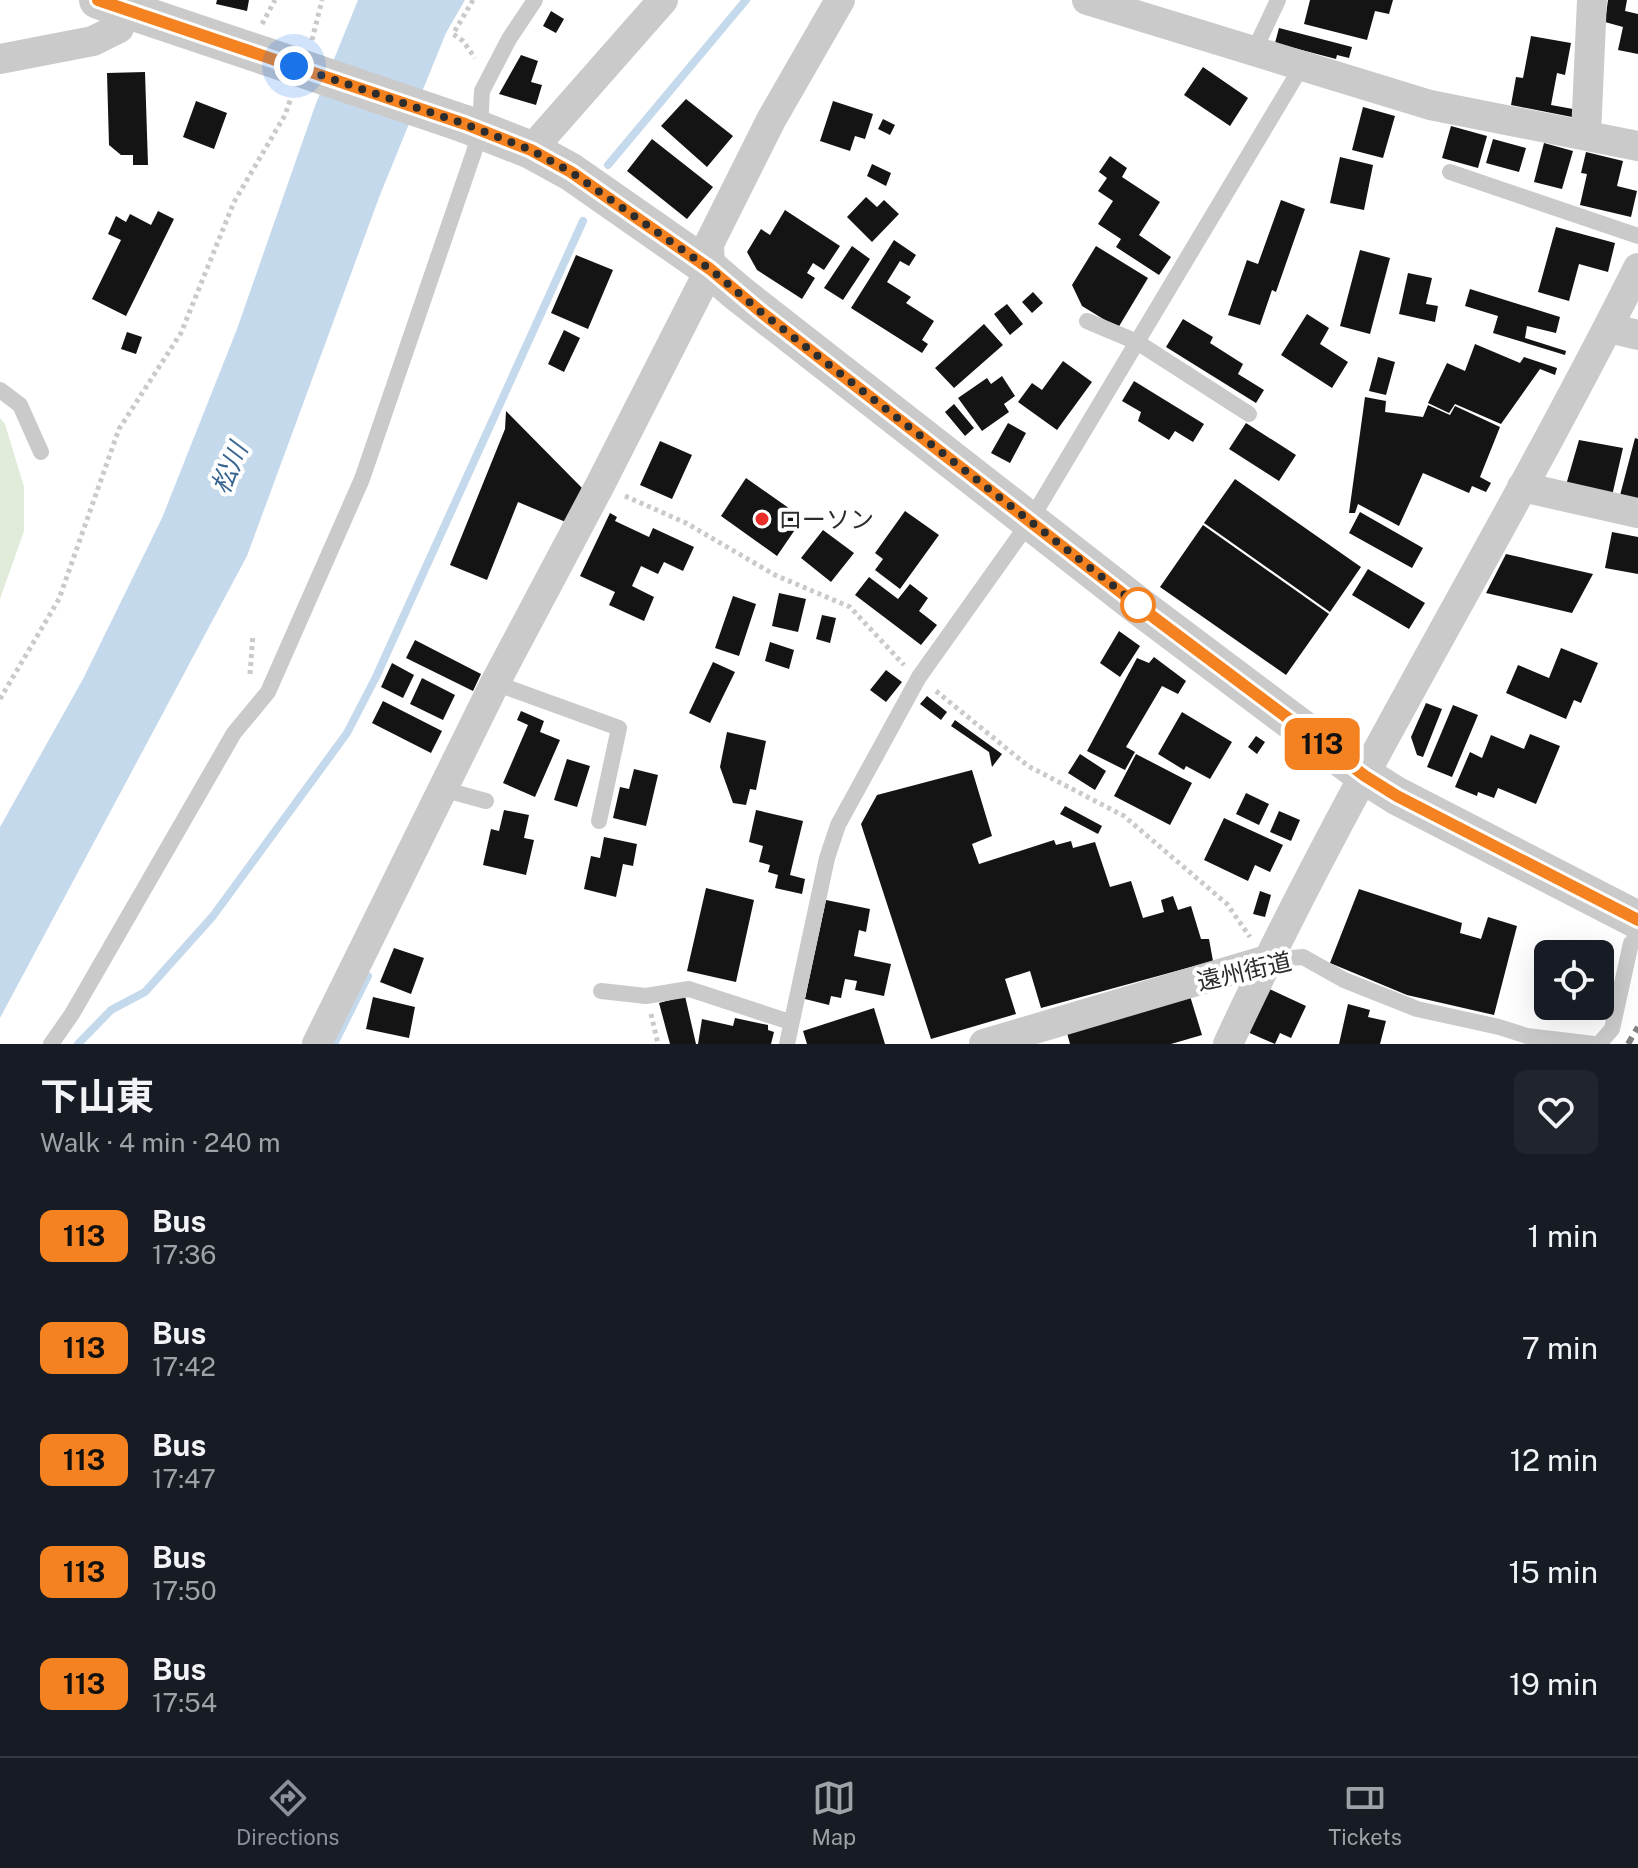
<!DOCTYPE html>
<meta charset="utf-8">
<style>
body{margin:0;font-family:"Public Sans","Noto Sans JP",sans-serif;background:#20242c;color:#f1f3f6;height:100vh;display:flex;flex-direction:column;font-size:30px;white-space:nowrap}
*{box-sizing:border-box;margin:0}
p{font-size:26px;color:#9ea1a6}
.icon{flex:none;width:44px;height:44px;fill:none;stroke:currentColor;stroke-width:2;stroke-linecap:round;stroke-linejoin:round}
.map{position:relative;height:1044px;overflow:hidden}
.details{display:flex;flex-direction:column;background:#171b24;flex:1}
.details>*{flex:none}
.badge{padding:0 16px;border-radius:12px;font-size:28px;line-height:52px}
.controls{position:absolute;left:1534px;top:940px;display:grid;gap:16px}
.controls a{display:grid;place-items:center;width:80px;height:80px;border-radius:12px;background:#171b24;box-shadow:0 8px 32px #0002;font-size:40px}
.you{position:absolute;width:40px;height:40px;margin:-20px;border:6px solid #fff;border-radius:50%;background:#1a73e8;box-shadow:0 0 0 12px #1a73e833}
.map>.badge{position:absolute;translate:-50% -50%;box-shadow:0 0 0 4px #fff}
.round{display:grid;place-items:center;flex:none;width:84px;height:84px;border-radius:12px;background:#20242c}
.summary{display:flex;align-items:center;justify-content:space-between;height:136px;padding:0 40px}
h1{font-size:38px;font-weight:700;line-height:60px}
ul{padding:0;list-style:none}
li{display:flex;align-items:center;gap:24px;height:112px;padding:0 40px}
li div{flex:1}
li b{display:block;font-size:30px}
li em{font-style:normal}
li .badge{min-width:88px;font-weight:700;text-align:center}
.menu{display:flex;justify-content:space-around;align-items:center;height:112px;border-top:2px solid #363941;background:#171b24;font-size:22px;color:#9ea1a6}
.menu a{display:grid;justify-items:center;gap:4px}
.menu .current{color:#8c9099}
.map>svg:first-child{display:block}
</style>
<div class="map">
<svg width="1638" height="1044" viewBox="0 0 1638 1044">
<rect width="100%" height="100%" fill="#fff"/>
<path fill="#e1ebd9" d="M0,418L5,424L24,487V531L0,599Z"/>
<path fill="#c5d9ec" d="M358,0H465L446,33L380,195L247,556L0,1018V827L83,679L162,518L237,329L315,106Z"/>
<g fill="none" stroke-linecap="round" stroke-linejoin="round">
<path stroke="#c5d9ec" stroke-width="8" d="M608,165L746,0
M78,1044L111,1010L145,992L213,916L347,733L376,677L583,221
M334,1044L368,976"/>
</g>
<path fill="#141414" d="M217,0H249L247,11L216,4Z
M1310,0H1393L1389,14L1375,11L1367,40L1304,24Z
M1608,0H1627L1625,11L1638,14V54L1618,50L1623,27L1605,22Z
M551,11L564,19L556,33L543,26Z
M1279,28L1352,47L1349,58L1337,55L1336,59L1275,43Z
M1531,36L1571,43L1565,75L1557,73L1551,105L1573,109L1572,117L1511,105L1516,77L1523,78Z
M521,55L538,61L531,82L542,85L536,105L499,94Z
M1203,67L1248,98L1230,126L1184,95Z
M145,72L148,165H133V155H121L109,145L107,73Z
M686,99L733,136L707,167L661,126Z
M196,101L227,113L214,149L183,137Z
M833,101L873,114L865,139L855,136L850,151L820,141Z
M1363,107L1395,116L1383,158L1352,150Z
M883,119L895,125L890,135L878,129Z
M1451,126L1487,136L1478,168L1442,158Z
M652,139L713,187L687,219L627,171Z
M1493,139L1526,148L1519,172L1486,163Z
M1544,143L1573,151L1562,189L1534,182Z
M1586,152L1623,161L1617,186L1637,191L1631,217L1580,205L1587,174L1581,173Z
M1110,156L1127,168L1122,177L1160,202L1139,235L1171,257L1159,275L1116,247L1121,239L1098,224L1113,201L1098,191L1107,178L1099,172Z
M1340,157L1373,165L1364,210L1330,203Z
M872,164L891,173L886,186L867,176Z
M866,197L877,207L884,200L899,214L872,242L847,217Z
M1281,200L1305,209L1276,292L1272,290L1260,325L1228,315L1247,260L1258,264Z
M785,210L840,246L824,270L813,263L807,273L815,278L802,299L757,270L747,252L761,229L770,235Z
M158,211L174,219L126,316L92,299L121,240L108,234L116,216L126,222L130,214L151,225Z
M1556,227L1615,243L1608,272L1579,264L1569,301L1538,292Z
M894,240L916,255L909,266L900,261L887,282L911,297L906,303L934,321L922,340L928,344L922,353L851,308Z
M852,246L870,259L843,300L824,288Z
M1096,246L1148,278L1118,328L1082,306L1072,285Z
M1360,250L1390,258L1370,334L1340,326Z
M576,255L613,270L588,329L551,313Z
M1408,273L1432,278L1426,304L1438,306L1435,322L1399,314Z
M1470,289L1560,317L1556,333L1527,326L1525,338L1566,351L1565,355L1493,333L1498,316L1465,306Z
M1033,292L1043,303L1032,313L1022,302Z
M1007,304L1023,324L1010,335L994,314Z
M1307,314L1329,328L1320,344L1348,362L1332,388L1281,355Z
M1183,319L1213,337L1210,343L1243,364L1238,374L1264,390L1256,403L1166,347Z
M984,324L1003,345L954,388L935,368Z
M564,330L580,338L564,372L548,364Z
M127,332L142,337L136,354L121,349Z
M1475,344L1520,363L1524,357L1557,368L1555,375L1540,369L1501,424L1455,404L1449,413L1428,403L1447,363L1465,371Z
M1378,357L1395,362L1386,395L1369,391Z
M1063,361L1092,382L1057,430L1018,402L1032,383L1042,390Z
M1002,376L1015,396L1004,404L1009,412L982,431L958,398L987,378L991,384Z
M1134,381L1204,424L1193,442L1175,431L1169,440L1138,421L1141,412L1122,401Z
M1365,397L1386,401L1385,412L1423,417L1428,405L1450,415L1455,406L1500,427L1480,477L1491,483L1486,492L1472,486L1469,493L1423,473L1399,526L1358,504L1355,513H1349Z
M954,404L974,428L965,436L945,412Z
M506,411L582,488L568,523L518,502L487,580L450,565L505,429Z
M1008,423L1026,433L1010,463L991,453Z
M1246,423L1296,455L1279,481L1229,449Z
M1635,438L1638,439V507L1618,503Z
M1579,440L1623,448L1612,496L1566,485Z
M660,441L692,455L672,499L640,485Z
M746,478L803,518L777,556L721,516Z
M1235,479L1361,567L1330,612L1204,523Z
M905,511L939,535L900,589L875,570L883,559L875,553Z
M1360,512L1423,548L1412,568L1349,533Z
M610,513L617,517L615,521L649,537L653,528L694,547L683,571L664,562L658,574L641,566L632,586L654,597L644,621L609,605L615,592L580,576Z
M1203,525L1329,614L1286,675L1160,587Z
M823,530L854,553L831,582L801,558Z
M1612,532L1638,537V574L1605,568Z
M1506,554L1593,574L1572,613L1486,593Z
M1368,569L1425,603L1409,629L1352,595Z
M869,577L898,599L910,584L928,598L919,611L937,625L921,645L855,595Z
M779,593L806,599L798,632L772,626Z
M733,596L756,604L739,656L715,648Z
M822,615L836,618L830,643L816,639Z
M1119,631L1140,646L1120,677L1100,663Z
M415,640L481,674L473,691L406,658Z
M770,642L794,650L789,669L765,661Z
M1561,648L1598,663L1581,703L1574,700L1566,719L1506,693L1518,665L1549,678Z
M1154,657L1186,681L1178,694L1162,686L1126,747L1135,752L1125,770L1087,751L1137,658L1149,663Z
M713,662L735,672L710,723L689,713Z
M392,663L414,675L403,698L381,687Z
M886,670L902,682L886,702L870,690Z
M422,678L455,695L443,720L410,704Z
M927,696L947,712L941,720L920,704Z
M383,701L442,731L431,753L372,723Z
M1426,703L1442,709L1423,757L1417,755L1411,737Z
M1453,705L1478,715L1452,777L1427,767Z
M521,711L544,721L540,732L560,740L535,797L503,783L528,725L517,720Z
M1182,712L1232,742L1210,779L1186,766L1184,770L1158,754Z
M955,720L1002,754L992,767L989,752L951,726Z
M727,732L766,741L756,790L750,789L746,805L733,803L720,767Z
M1530,734L1560,746L1536,804L1498,788L1494,798L1478,792L1477,796L1455,787L1470,752L1482,758L1491,735L1524,749Z
M1256,736L1265,742L1257,754L1248,747Z
M1080,754L1106,771L1095,790L1068,773Z
M1136,754L1192,783L1170,825L1114,796Z
M567,759L590,766L577,807L554,800Z
M634,769L658,775L646,826L613,818L620,787L629,789Z
M972,770L992,836L972,844L979,864L1054,840L1056,845L1071,841L1073,848L1095,842L1110,887L1131,881L1143,918L1164,912L1161,900L1173,896L1178,910L1191,906L1201,939H1209L1213,961L1041,1008L1030,971L1005,979L1016,1014L931,1039L861,824L877,795Z
M1246,793L1269,804L1259,825L1236,814Z
M1065,806L1102,826L1098,834L1060,814Z
M504,810L529,815L524,838L534,840L526,875L483,865L491,829L499,831Z
M756,810L803,821L790,875L805,879L802,894L775,888L778,875L768,872L770,865L759,862L763,846L749,842Z
M1279,811L1300,820L1291,841L1270,832Z
M1224,818L1283,845L1270,872L1255,865L1248,881L1204,860Z
M604,837L637,844L633,866L623,864L616,897L584,889L591,856L600,858Z
M706,888L754,900L736,982L687,971Z
M1359,889L1462,923L1460,933L1481,939L1488,917L1517,926L1494,1015L1407,995L1330,963Z
M1260,891L1271,895L1265,917L1253,914Z
M826,900L870,909L866,932L859,930L854,956L891,964L884,996L855,990L857,981L845,979L841,998L831,996L829,1005L805,999Z
M394,948L424,958L411,994L380,982Z
M1265,987L1306,1006L1291,1038L1280,1033L1275,1044L1245,1031Z
M685,996L696,1044H670L659,1003Z
M1190,996L1202,1035L1171,1044H1070L1067,1033Z
M373,997L415,1007L409,1038L366,1029Z
M1348,1004L1370,1010L1368,1017L1386,1021L1380,1044H1339Z
M874,1008L885,1044H807L803,1031Z
M735,1018L768,1025V1030L774,1032L771,1044H698L702,1019L733,1026Z"/>
<g fill="none" stroke-linecap="round" stroke-linejoin="round">
<path stroke="#cacaca" stroke-width="5" stroke-dasharray="4 4" stroke-linecap="butt" d="M473,0L453,34L463,41L475,58
M262,24L275,0
M312,40L322,0
M625,496L686,523L775,575L850,607L904,665
M250,674L253,634
M936,691L1028,766L1124,816L1227,904L1250,937
M0,699L59,599L119,429L181,333L234,202L285,115L291,98
M651,1014L658,1044"/>
<path stroke="#cacaca" stroke-width="16" d="M1254,51L1278,0
M1450,172L1638,236
M1087,321L1137,342L1249,414
M0,390L20,405L41,452
M495,683L619,728L599,821
M442,789L486,801
M1267,960L1303,957L1344,980L1417,1009L1499,1027L1527,1036L1594,1044
M601,991L646,996L689,989L790,1022
M51,1044L72,1014L234,733L268,692L362,479L474,152L480,129L482,91L509,39L535,0
M787,1044L827,858L838,825L919,677L1030,521L1302,66
M1599,1044L1612,1029L1631,943"/>
<path stroke="#cacaca" stroke-width="30" d="M1087,0L1430,105L1638,146
M0,59L93,41L119,28L126,10
M1586,134L1592,0
M531,150L663,0
M1608,328L1638,335
M1522,487L1638,513
M317,1044L495,683L600,485L710,269L709,244L771,120L840,0
M984,1044L1267,960
M1228,1044C1351,779 1507,530 1638,268"/>
<path stroke="#cacaca" stroke-width="38" d="M98,0L265,56
M465,124L531,150L571,172L710,269L738,293L1136,604L1365,776L1397,796L1638,920"/>
<path stroke="#828282" stroke-width="6" stroke-dasharray="8 6" stroke-linecap="butt" d="M1628,1044L1638,1027"/>
<path stroke="#cacaca" stroke-width="38" d="M265,56L465,124"/>
</g>
<g fill="none" stroke-linecap="round" stroke-linejoin="round">
<defs>
<path id="line" d="M98,0L465,124L531,150L571,172L710,269L761,312L1136,604L1365,776L1397,796L1638,920"/>
</defs>
<use href="#line" stroke="#fff" stroke-width="18"/>
<use href="#line" stroke="#f58220" stroke-width="12"/>
<path stroke="#2d2d2d" stroke-width="8" stroke-dasharray="0 14.4" d="M294,66L465,124L531,150L571,172L710,269L761,312L1138,605"/>
</g>
<circle fill="#e92d29" stroke="#fff" stroke-width="3" cx="762" cy="519" r="8"/>
<circle fill="#fff" stroke="#f58220" stroke-width="4" cx="1138" cy="605" r="16"/>
<g text-anchor="middle" dominant-baseline="central" stroke-width="8" stroke-linejoin="round" paint-order="stroke">
<g font-size="24" fill="#2d2d2d" stroke="#fff" text-anchor="start">
<text x="778" y="519">ローソン</text>
</g>
<g font-size="24" fill="#2d2d2d" stroke="#fff">
<text transform="translate(1244 971) rotate(-13)">遠州街道</text>
</g>
<g font-size="26" font-style="italic" fill="#396690" stroke="#fff">
<text transform="translate(229 468) rotate(-67)">松川</text>
</g>
</g>
</svg>
<div class="controls">
<a><svg class="icon" aria-label="locate" viewBox="0 0 24 24"><circle cx="12" cy="12" r="6"/><path d="M12 2v4M12 18v4M2 12h4M18 12h4"/></svg></a>
</div>
<div class="you" style="left:294px;top:66px"></div>
<b class="badge" style="left:1322px;top:744px;background:#f58220;color:#111">113</b>
</div>
<section class="details">
<div class="summary"><div><h1>下山東</h1><p>Walk · 4 min · 240 m</p></div><a class="round"><svg class="icon" aria-label="heart" viewBox="0 0 24 24"><path d="M12 20l-8-8c-3-5 5-10 8-4 3-6 11-1 8 4z"/></svg></a></div>
<ul>
<li><span class="badge" style="background:#f58220;color:#111">113</span><div><b>Bus</b><p>17:36</p></div><em>1 min</em></li>
<li><span class="badge" style="background:#f58220;color:#111">113</span><div><b>Bus</b><p>17:42</p></div><em>7 min</em></li>
<li><span class="badge" style="background:#f58220;color:#111">113</span><div><b>Bus</b><p>17:47</p></div><em>12 min</em></li>
<li><span class="badge" style="background:#f58220;color:#111">113</span><div><b>Bus</b><p>17:50</p></div><em>15 min</em></li>
<li><span class="badge" style="background:#f58220;color:#111">113</span><div><b>Bus</b><p>17:54</p></div><em>19 min</em></li>
</ul>
</section>
<nav class="menu">
<a class="current"><svg class="icon" aria-label="directions" viewBox="0 0 24 24"><path d="M12 3l9 9-9 9-9-9zM9 14v-3h6M13 9l2 2-2 2"/></svg>Directions</a>
<a><svg class="icon" aria-label="map" viewBox="0 0 24 24"><path d="M3 6l6-2 6 2 6-2v14l-6 2-6-2-6 2zM9 4v14M15 6v14"/></svg>Map</a>
<a><svg class="icon" aria-label="tickets" viewBox="0 0 24 24"><path d="M3 7h18v10H3zM15 7v10"/></svg>Tickets</a>
</nav>
